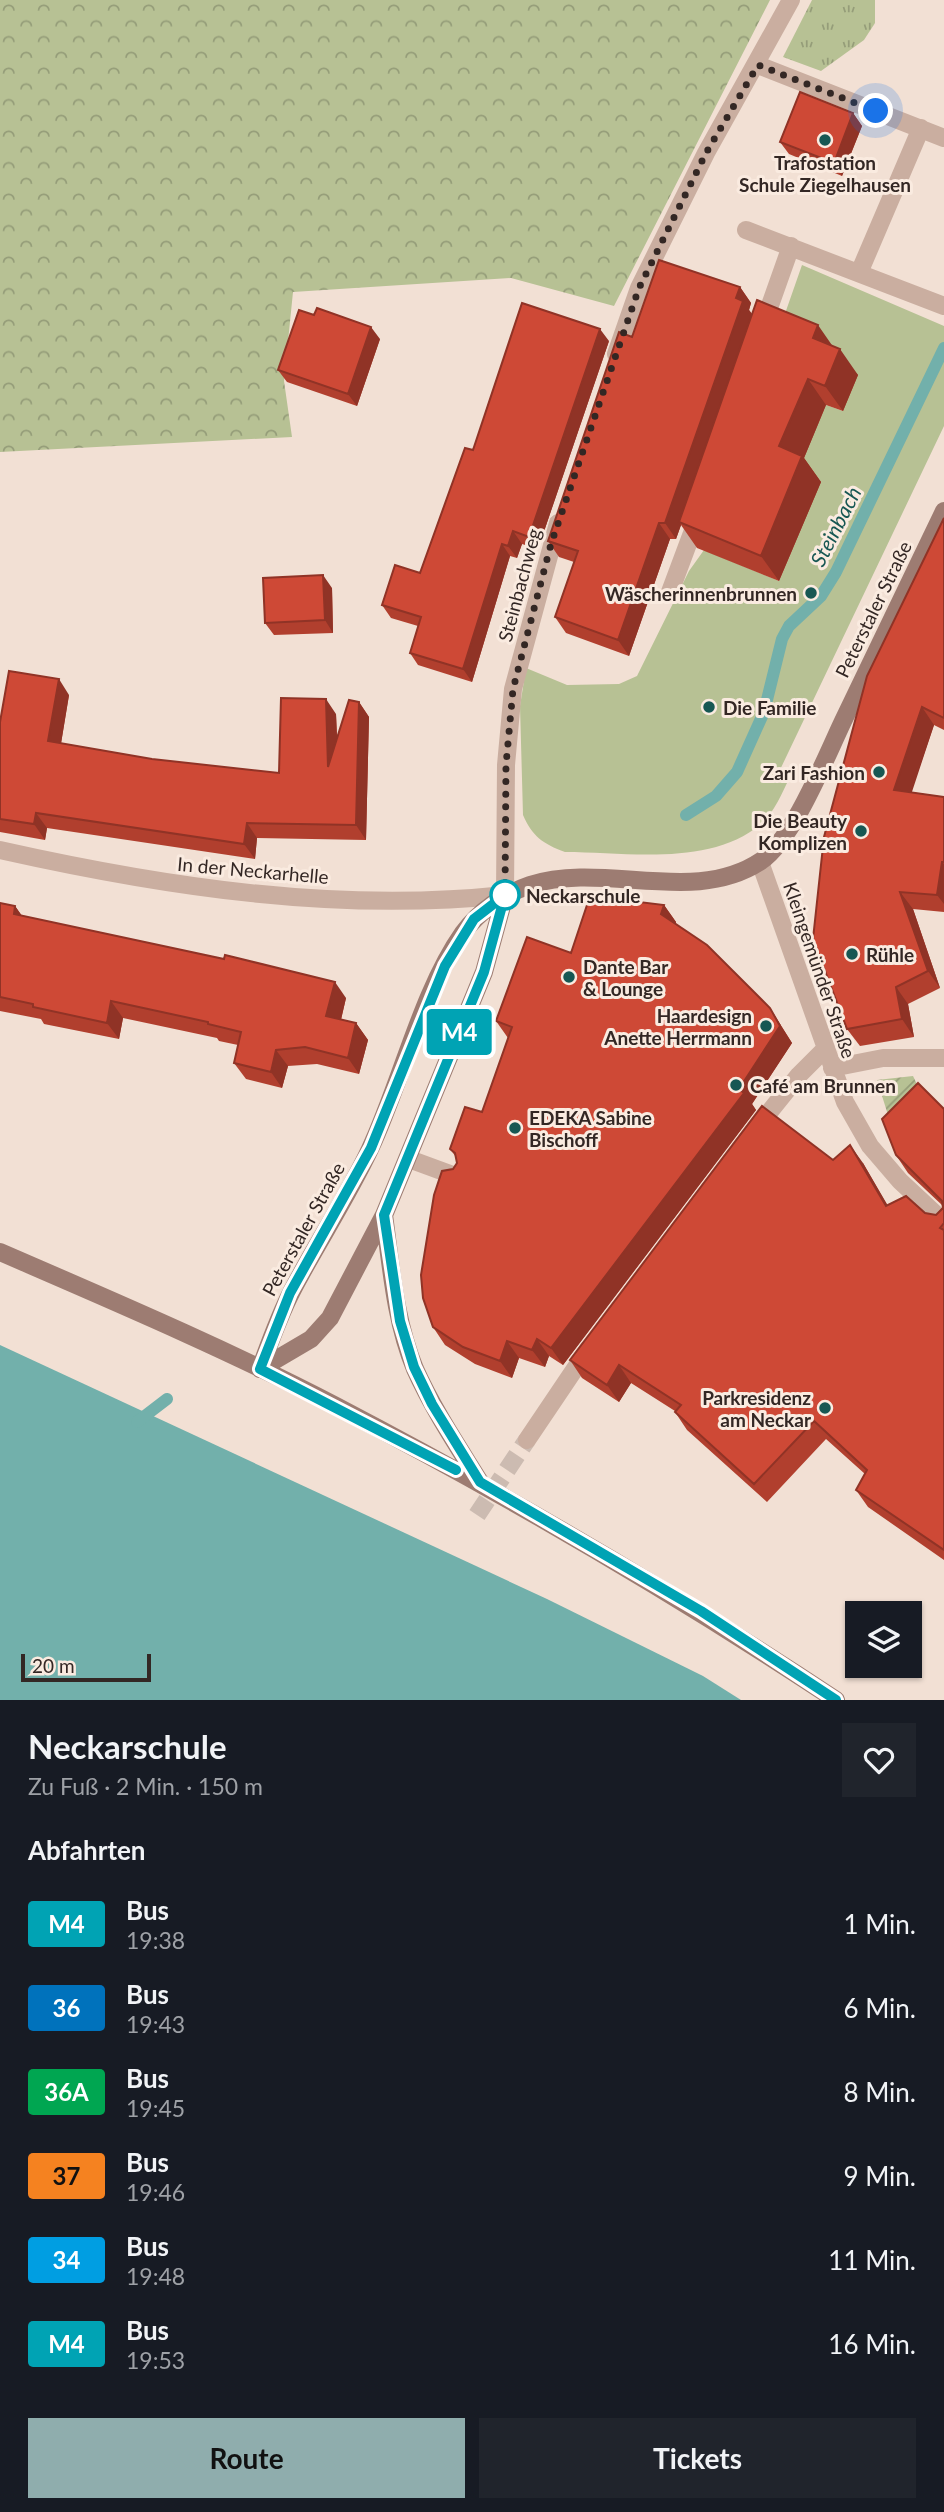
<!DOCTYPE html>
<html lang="de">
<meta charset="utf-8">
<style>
body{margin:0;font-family:Lato,sans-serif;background:#20242c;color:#f1f3f6;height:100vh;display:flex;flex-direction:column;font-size:26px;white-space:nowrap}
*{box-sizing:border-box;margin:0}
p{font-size:23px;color:#9ea1a6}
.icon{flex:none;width:38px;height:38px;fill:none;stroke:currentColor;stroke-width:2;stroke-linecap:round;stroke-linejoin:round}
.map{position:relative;height:1700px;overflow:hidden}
.sheet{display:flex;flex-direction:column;background:#171b24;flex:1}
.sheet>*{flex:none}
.badge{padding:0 14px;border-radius:5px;font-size:24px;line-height:46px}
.fabs{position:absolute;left:845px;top:1601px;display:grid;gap:14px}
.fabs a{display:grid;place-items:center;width:77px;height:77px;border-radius:0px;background:#171b24;box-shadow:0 2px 5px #0004;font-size:35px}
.scale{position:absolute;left:21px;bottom:18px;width:130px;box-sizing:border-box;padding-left:7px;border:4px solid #332724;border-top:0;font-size:19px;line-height:24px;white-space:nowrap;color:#332724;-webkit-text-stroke:5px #faebe0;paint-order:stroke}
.you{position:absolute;width:35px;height:35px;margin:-18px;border:5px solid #fff;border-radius:50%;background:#1a73e8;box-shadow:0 0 0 10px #1a73e833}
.map>.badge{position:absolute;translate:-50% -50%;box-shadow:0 0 0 4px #fff}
h2{padding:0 28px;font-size:26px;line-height:63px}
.round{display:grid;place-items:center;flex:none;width:74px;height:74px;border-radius:0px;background:#20242c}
.headline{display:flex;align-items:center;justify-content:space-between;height:119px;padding:0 28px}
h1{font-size:33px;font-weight:700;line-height:52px}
.action{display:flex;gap:14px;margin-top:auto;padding:14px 28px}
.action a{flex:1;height:80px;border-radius:0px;background:#8fadad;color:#111;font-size:28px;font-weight:700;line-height:80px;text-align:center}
.action a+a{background:#20242c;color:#f1f3f6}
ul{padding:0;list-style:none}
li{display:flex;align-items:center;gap:21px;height:84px;padding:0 28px}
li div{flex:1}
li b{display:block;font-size:26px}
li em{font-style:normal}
li .badge{min-width:77px;font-weight:700;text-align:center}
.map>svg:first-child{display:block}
</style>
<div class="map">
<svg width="944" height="1700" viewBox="0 0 944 1700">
<defs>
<pattern id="forest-crowns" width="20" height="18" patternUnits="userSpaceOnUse" patternTransform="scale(1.75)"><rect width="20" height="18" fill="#b7c194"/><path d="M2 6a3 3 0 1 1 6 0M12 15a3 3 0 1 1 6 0" fill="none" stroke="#959d79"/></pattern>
<pattern id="park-tufts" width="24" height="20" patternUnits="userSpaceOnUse" patternTransform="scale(1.75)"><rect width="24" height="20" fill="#b7c194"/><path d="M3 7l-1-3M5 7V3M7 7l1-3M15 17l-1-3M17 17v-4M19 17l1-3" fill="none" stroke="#959d79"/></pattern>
<pattern id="garden-furrows" width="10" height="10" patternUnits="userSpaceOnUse" patternTransform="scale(1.75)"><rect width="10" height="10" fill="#b7c194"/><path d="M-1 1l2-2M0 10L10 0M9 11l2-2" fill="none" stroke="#959d79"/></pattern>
</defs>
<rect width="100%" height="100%" fill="#f2e0d4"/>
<path fill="#b7c194" d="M802,265L944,326V426L778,774L789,779C782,793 774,813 761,824C710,867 627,852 565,852C543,844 532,836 523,815L520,706L526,668L567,685L619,684L637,676L689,571L704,550L779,581L820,482L797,472L826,405L843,411L780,328Z"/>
<path fill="url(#forest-crowns)" d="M0,0H770L614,306L511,278L293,292L284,381L292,437L0,452Z"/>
<path fill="url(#park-tufts)" d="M812,0H875V23L864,40L821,71L783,57Z"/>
<path fill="url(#garden-furrows)" d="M913,1076L924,1099L888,1115L877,1080Z"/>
<path fill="#72b0ab" d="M0,1345L547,1599L703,1676L741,1700H0Z"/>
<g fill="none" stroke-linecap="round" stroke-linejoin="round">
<path stroke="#72b0ab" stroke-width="12" d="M686,815L716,796L737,772L764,712L782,639L789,626L821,596L836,572L944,348
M137,1422L167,1399"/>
<path stroke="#ccbbb1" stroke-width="18" stroke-dasharray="18 9" stroke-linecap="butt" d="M477,1515L527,1440"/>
<path stroke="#caaea0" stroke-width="18" d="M758,65L944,138
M746,230L944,306
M859,273L921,128
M763,325L791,246
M670,592L698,517
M409,1159L458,1177"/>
<path stroke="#caaea0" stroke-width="18" d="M616,354L639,288L706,153L791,0
M0,850C165,887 337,913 505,895L506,765L513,689L558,523
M760,862L845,1102L870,1146L900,1181L944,1222
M832,1068L883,1058H944
M754,1131L799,1075L825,1049
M527,1440L589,1348"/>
<path stroke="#9d7c72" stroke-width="18" d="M384,1215C391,1266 395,1321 415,1369C433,1409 457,1445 480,1482
M0,1252C113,1301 226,1349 336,1406C508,1496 674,1593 836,1700
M260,1369C270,1342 279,1316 292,1291C317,1243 347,1198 370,1149C401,1083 422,991 463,933C479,911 504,894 530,885C604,861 694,906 761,861C795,837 826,756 845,717C878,648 911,579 944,511
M260,1369L311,1339L330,1318L384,1215L484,972L505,895"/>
</g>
<path fill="#b13f2e" d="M853,113L862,126L842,176L789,154L780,142Z
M740,287L751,303L749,310L752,314L833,347L858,375L843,411L826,405L804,458L821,482L779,581L697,548L681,525L676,539H670L629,656L566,633L555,617L574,562L559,557L548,541L632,337Z
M380,339L357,406L287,382L278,370Z
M609,341L538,549L522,544L517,558L510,556L472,682L418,665L410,653L418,626L391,618L382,605L420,573L473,450Z
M944,518V730L934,725L911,792L944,797V912L913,909L940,988L908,1004L914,1037L860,1046L847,1029Z
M332,588L333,633L274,635L265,623Z
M69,695L61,743L152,759L279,773L336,714L337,738L359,702L369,717L366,840L257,838L255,859L47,828L45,840L0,832V722Z
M0,903L15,906L22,916L346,998L341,1020L356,1023L368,1040L359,1074L317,1064L288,1066L282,1088L246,1079L234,1063L238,1045L219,1041L217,1038L123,1018L119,1039L44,1024L41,1019L0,1011Z
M664,905L676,922V924L770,1008L792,1043L752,1104L756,1110L563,1365L549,1356L545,1367L519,1358L512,1378L475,1364L445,1345L433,1327L453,1169L457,1163L456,1157L450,1149L482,1112L508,1038L496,1021L571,953Z
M944,1109V1560L868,1507L856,1490L865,1474L826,1439L767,1502L687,1430L675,1412V1411L631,1383L619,1402L582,1378L570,1360L833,1160L863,1163L887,1205L936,1215L943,1206L908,1173L896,1155Z"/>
<path fill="#903326" d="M853,113L862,126L842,176L834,163Z
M740,287L751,303L749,310L754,317L679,522L681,525L676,539L665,523Z
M818,325L836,351L813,338Z
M371,327L380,339L357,406L348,394Z
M600,329L609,341L538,549L529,537Z
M840,349L858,375L843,411L825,386Z
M808,379L826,405L804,458L821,482L779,581L761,556L779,446Z
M659,523L670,539L629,656L618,640Z
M513,531L522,544L517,558L508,546Z
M502,544L510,556L472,682L463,669Z
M323,575L332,588L333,633L325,620Z
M59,679L69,695L59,756L48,741Z
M326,699L336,714L339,782L328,767Z
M359,702L369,717L366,840L356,825Z
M922,707L934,725L907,807L894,790Z
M36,813L47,828L45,840L34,824Z
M247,823L257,838L255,859L244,844Z
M942,862L944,864V904L937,895Z
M900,892L913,909L940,988L928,971Z
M664,905L676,922L673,931L661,914Z
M15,906L27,923L14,914Z
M335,982L346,998L338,1032L326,1016Z
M896,987L908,1004L914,1037L902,1019Z
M111,1001L123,1018L119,1039L107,1023Z
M770,1008L792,1043L752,1104L756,1110L563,1365L551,1348L739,1089Z
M356,1023L368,1040L359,1074L348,1058Z
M276,1050L288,1066L282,1088L271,1072Z
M850,1145L863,1163L898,1223L886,1206Z
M537,1339L549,1356L545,1367L532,1350Z
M507,1341L519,1358L512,1378L500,1361Z
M619,1365L631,1383L619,1402L607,1385Z"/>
<path fill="#ce4936" stroke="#903326" stroke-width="2" d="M800,92L853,113L834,163L780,142Z
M659,260L740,287L736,298L743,301L665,523H659L618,640L555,617L578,551L548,541L619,332L632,337Z
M757,300L818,325L813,338L840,349L825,386L808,379L779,446L802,456L761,556L679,522Z
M522,303L600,329L529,537L513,531L508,546L502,544L463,669L410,653L421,617L382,605L395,565L420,573L465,448L473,450Z
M317,308L371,327L348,394L278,370L299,310L314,315Z
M944,518V718L922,707L894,790L944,797V862H942L937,895L900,892L928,971L896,987L902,1019L847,1029L813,939L824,837L867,676Z
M323,575L325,620L265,623L263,578Z
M9,671L59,679L48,741L152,759L279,773L281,698L326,699L328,767L349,700L359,702L356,825L247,823L244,844L36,813L34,824L0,819V722Z
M590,896L664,905L661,914L707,945L770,1008L780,1026L739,1089L744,1093L551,1348L537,1339L532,1350L507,1341L500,1361L463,1347L433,1327L423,1298L421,1275L434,1195L442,1171L453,1169L457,1163L455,1153L450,1149L465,1107L482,1112L512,1027L496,1021L527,937L571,953Z
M0,903L15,906L14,914L224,959L225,955L335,982L326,1016L356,1023L348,1058L305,1047L276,1050L271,1072L234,1063L241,1032L208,1024V1022L111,1001L107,1023L33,1007V1004L0,997Z
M918,1083L944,1109V1223L940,1228L944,1230V1550L856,1490L867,1470L814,1421L754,1484L675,1412L681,1405L619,1365L607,1385L570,1360L762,1106L833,1160L850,1145L886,1206L906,1196L925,1213L936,1215L943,1208L942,1201L896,1155L882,1119Z"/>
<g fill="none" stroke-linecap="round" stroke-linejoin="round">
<defs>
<path id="line" d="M456,1470L260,1369L290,1293L371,1148L445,966L474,919L505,895L484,972L384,1215L400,1321L414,1367L432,1404L480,1482L701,1611L836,1700"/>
</defs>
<use href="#line" stroke="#fff" stroke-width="16"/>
<use href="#line" stroke="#00a3b4" stroke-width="10"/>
<path stroke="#332724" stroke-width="7" stroke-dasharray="0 12.6" d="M505,895L506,765L513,689L551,544L639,288L706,153L758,65L876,111"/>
</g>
<g fill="#175753" stroke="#faebe0" stroke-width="2.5">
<circle cx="825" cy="140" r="7"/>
<circle cx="811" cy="593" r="7"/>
<circle cx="709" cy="707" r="7"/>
<circle cx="879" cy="772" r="7"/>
<circle cx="861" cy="831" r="7"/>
<circle cx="852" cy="954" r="7"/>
<circle cx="569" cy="977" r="7"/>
<circle cx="766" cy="1026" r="7"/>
<circle cx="736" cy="1085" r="7"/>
<circle cx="515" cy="1128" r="7"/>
<circle cx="825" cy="1408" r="7"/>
</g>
<circle fill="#fff" stroke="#00a3b4" stroke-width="3.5" cx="505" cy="895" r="14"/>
<g text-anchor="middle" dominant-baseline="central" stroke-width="6" stroke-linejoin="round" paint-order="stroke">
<g font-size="19" font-weight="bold" fill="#332724" stroke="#faebe0" text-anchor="end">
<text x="825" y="162" text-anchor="middle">Trafostation<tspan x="825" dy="22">Schule Ziegelhausen</tspan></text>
<text x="797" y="593">Wäscherinnenbrunnen</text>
<text x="723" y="707" text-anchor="start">Die Familie</text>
<text x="865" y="772">Zari Fashion</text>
<text x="847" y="820">Die Beauty<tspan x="847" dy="22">Komplizen</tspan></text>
<text x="866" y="954" text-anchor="start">Rühle</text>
<text x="583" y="966" text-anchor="start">Dante Bar<tspan x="583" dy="22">&amp; Lounge</tspan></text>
<text x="752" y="1015">Haardesign<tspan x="752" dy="22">Anette Herrmann</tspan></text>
<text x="750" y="1085" text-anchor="start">Café am Brunnen</text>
<text x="529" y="1117" text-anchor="start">EDEKA Sabine<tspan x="529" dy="22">Bischoff</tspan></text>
<text x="811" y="1397">Parkresidenz<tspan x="811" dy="22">am Neckar</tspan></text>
</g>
<g font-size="19" fill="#332724" stroke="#faebe0">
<text transform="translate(519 585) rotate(-75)">Steinbachweg</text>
<text transform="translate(873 609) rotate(-64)">Peterstaler Straße</text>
<text transform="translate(253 870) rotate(5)">In der Neckarhelle</text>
<text transform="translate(820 970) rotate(71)">Kleingemünder Straße</text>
<text transform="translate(303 1229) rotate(-61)">Peterstaler Straße</text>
</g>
<g font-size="19" font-weight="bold" fill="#332724" stroke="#faebe0" text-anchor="start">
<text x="526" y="895">Neckarschule</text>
</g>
<g font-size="21" font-style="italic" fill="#175753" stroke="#faebe0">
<text transform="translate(835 526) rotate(-63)">Steinbach</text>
</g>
</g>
</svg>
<div class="fabs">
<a><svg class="icon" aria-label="layers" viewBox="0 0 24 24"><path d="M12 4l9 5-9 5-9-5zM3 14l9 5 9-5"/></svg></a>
</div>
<div class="scale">20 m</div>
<div class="you" style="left:876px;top:111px"></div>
<b class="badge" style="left:459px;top:1032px;background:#00a3b4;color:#fff">M4</b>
</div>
<section class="sheet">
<div class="headline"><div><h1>Neckarschule</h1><p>Zu Fuß · 2 Min. · 150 m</p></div><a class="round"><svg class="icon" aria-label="heart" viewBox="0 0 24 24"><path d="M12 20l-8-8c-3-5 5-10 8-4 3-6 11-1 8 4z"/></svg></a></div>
<h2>Abfahrten</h2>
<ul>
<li><span class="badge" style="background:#00a3b4;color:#fff">M4</span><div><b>Bus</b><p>19:38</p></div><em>1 Min.</em></li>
<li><span class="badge" style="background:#0072bc;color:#fff">36</span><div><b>Bus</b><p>19:43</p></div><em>6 Min.</em></li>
<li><span class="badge" style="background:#00a651;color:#fff">36A</span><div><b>Bus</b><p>19:45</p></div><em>8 Min.</em></li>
<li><span class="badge" style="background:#f58220;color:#111">37</span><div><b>Bus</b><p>19:46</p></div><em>9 Min.</em></li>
<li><span class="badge" style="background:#009ee2;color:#fff">34</span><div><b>Bus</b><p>19:48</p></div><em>11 Min.</em></li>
<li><span class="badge" style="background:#00a3b4;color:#fff">M4</span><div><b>Bus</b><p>19:53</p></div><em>16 Min.</em></li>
</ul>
<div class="action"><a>Route</a><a>Tickets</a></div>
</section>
